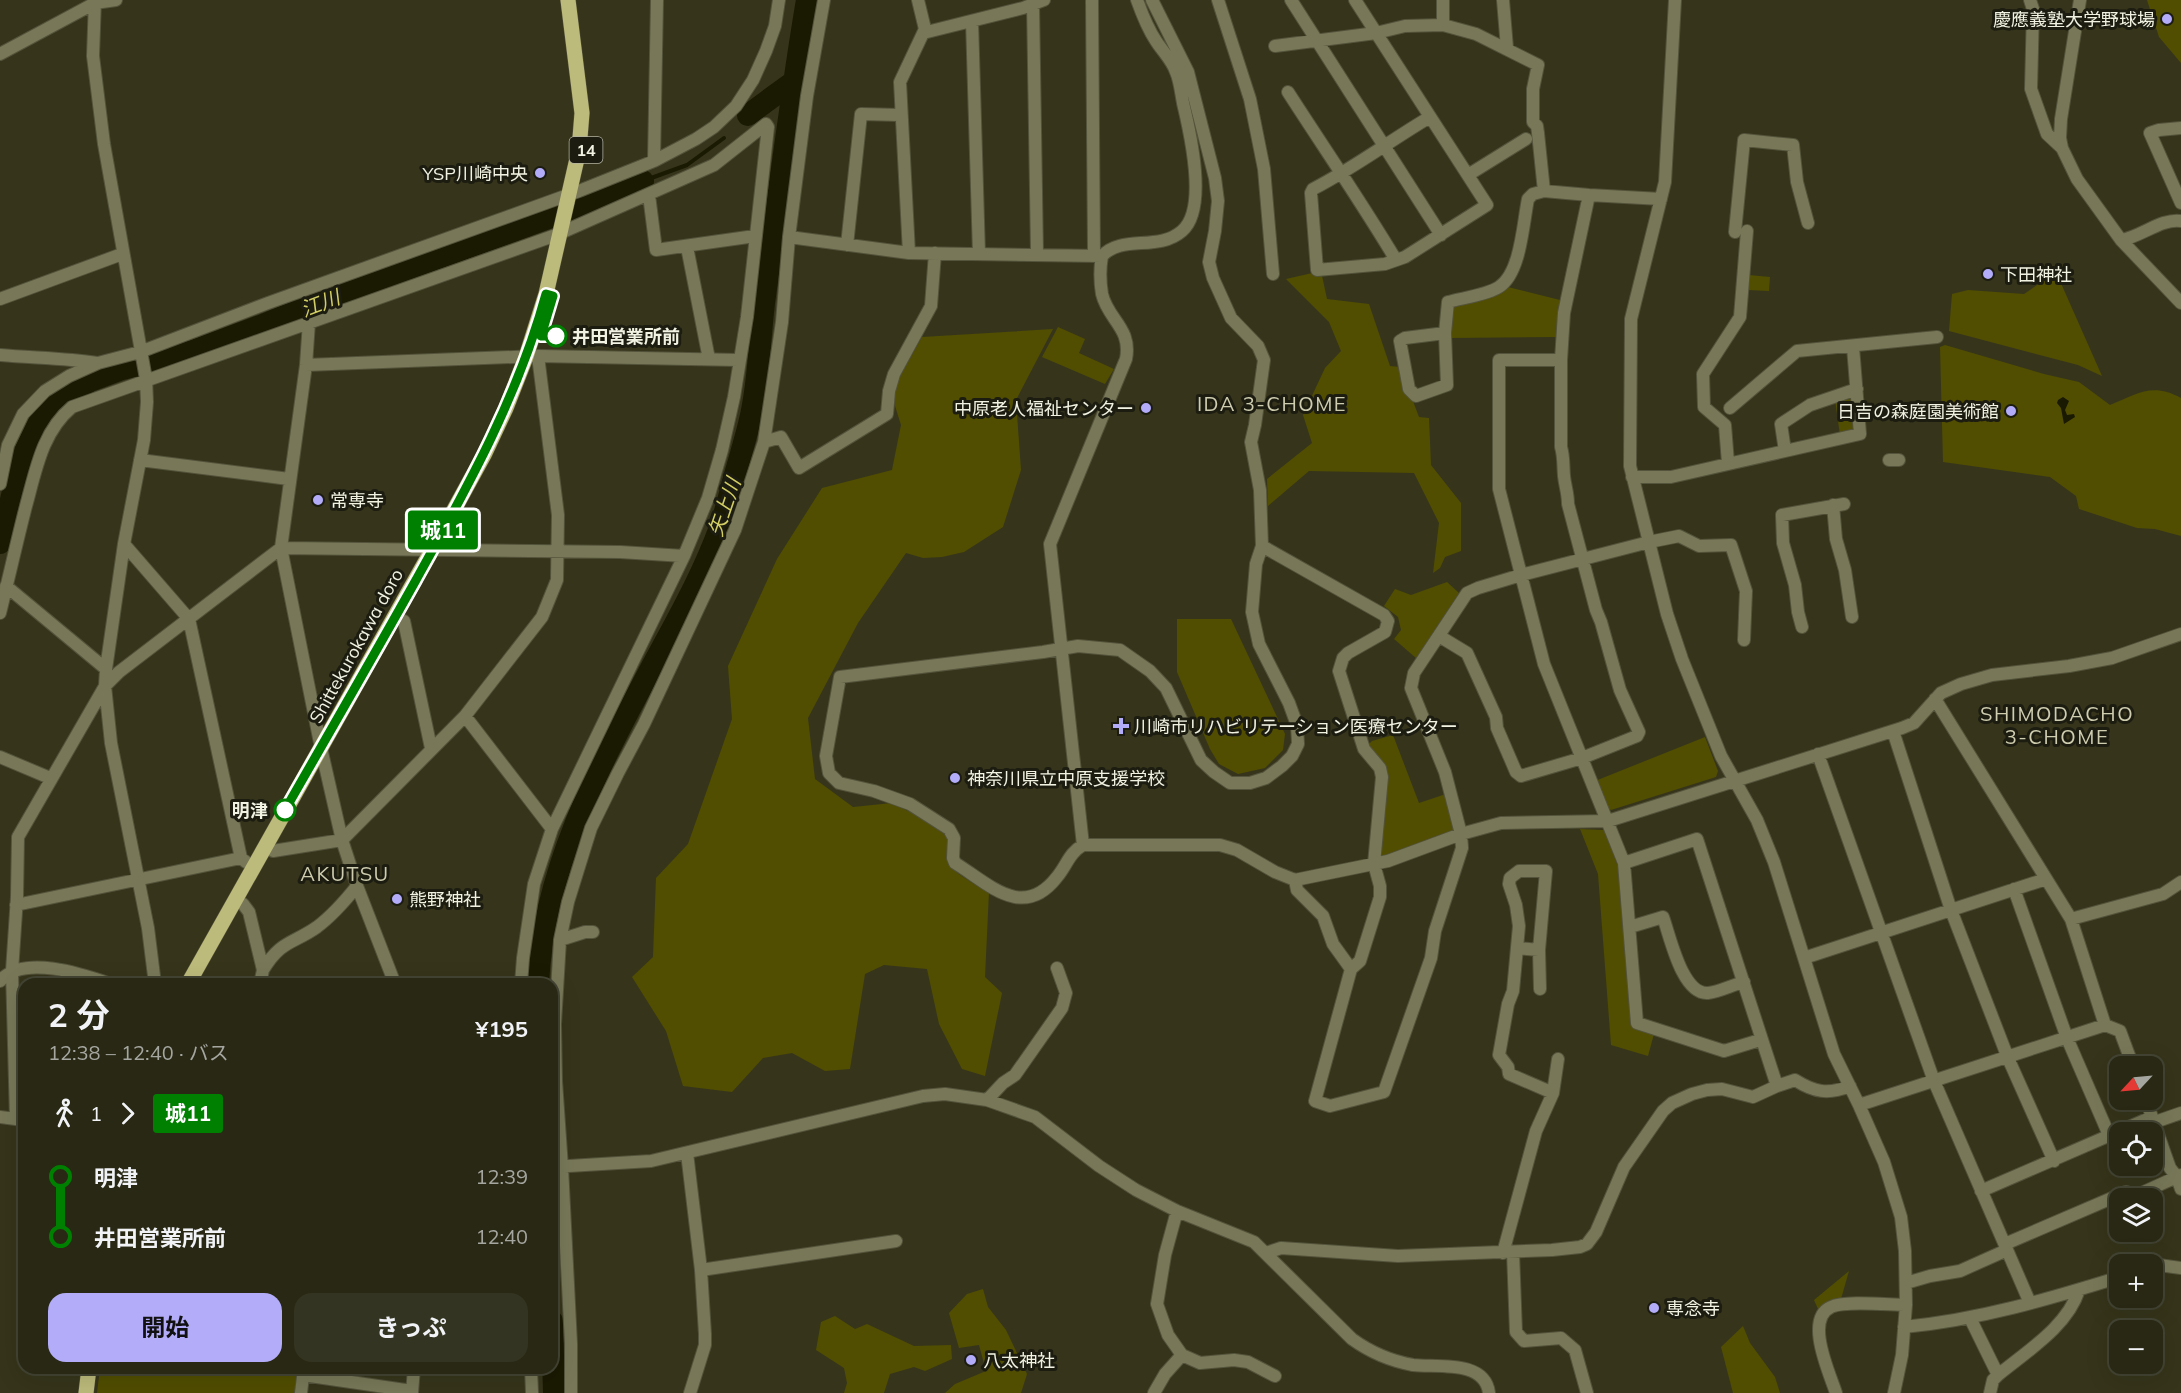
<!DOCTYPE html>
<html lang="ja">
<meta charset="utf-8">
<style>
body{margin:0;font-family:Mulish,"Noto Sans JP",sans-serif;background:#343422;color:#f1f3f6;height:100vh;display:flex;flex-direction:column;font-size:22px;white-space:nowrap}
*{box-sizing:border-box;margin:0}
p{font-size:20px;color:#a5a6a0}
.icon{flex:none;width:33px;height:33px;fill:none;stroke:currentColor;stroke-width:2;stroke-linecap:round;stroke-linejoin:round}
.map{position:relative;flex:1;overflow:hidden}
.drawer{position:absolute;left:18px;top:978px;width:540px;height:396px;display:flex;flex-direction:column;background:#282814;border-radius:18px;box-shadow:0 6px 24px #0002,0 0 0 2px #444434}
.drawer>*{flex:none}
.badge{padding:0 12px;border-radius:4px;font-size:21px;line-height:39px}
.needle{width:39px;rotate:244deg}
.tools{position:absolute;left:2109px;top:1056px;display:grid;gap:12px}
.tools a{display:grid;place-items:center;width:54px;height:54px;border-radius:12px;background:#282814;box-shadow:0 6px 24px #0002,0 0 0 2px #444434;font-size:30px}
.map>.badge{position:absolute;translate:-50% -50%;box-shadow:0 0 0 3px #fff}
.legs{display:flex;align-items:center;gap:9px;height:66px;padding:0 30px;font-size:20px}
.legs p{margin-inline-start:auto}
.overview{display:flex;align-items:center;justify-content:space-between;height:102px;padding:0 30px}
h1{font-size:33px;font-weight:700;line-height:45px}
.action{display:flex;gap:12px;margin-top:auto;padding:12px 30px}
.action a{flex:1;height:69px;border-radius:18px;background:#b3adf9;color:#111;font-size:24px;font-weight:700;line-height:69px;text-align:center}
.action a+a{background:#343422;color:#f1f3f6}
ul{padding:0 30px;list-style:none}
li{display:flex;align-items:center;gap:21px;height:60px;font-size:22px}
li i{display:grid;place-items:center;width:9px;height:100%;margin:0 8px;background:currentColor}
li i::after{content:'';width:15px;height:15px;margin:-8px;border:4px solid;border-radius:50%;background:#282814}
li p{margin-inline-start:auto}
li:first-child i{background:linear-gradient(#0000 50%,currentColor 0)}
li:last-child i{background:linear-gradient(currentColor 50%,#0000 0)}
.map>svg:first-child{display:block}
</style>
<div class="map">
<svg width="2181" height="1393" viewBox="0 0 2181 1393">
<rect width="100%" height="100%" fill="#36351b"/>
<path fill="#514e01" d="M2147,0H2181V63L2159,37Z
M1321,271L1327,299L1369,304L1390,366L1400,367L1419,417L1429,418L1431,465L1461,503V551L1445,557L1440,568L1433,573L1439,523L1414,473L1309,471L1268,506L1267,479L1312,443L1303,415L1325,368L1341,351L1329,322L1286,279Z
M2056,272L2102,376L2078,365L1949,331L1952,294L1968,290L2024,294Z
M1749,275L1770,277L1769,291L1748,290Z
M1508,287L1560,300L1557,337L1450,338L1452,311L1456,305C1474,301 1492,299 1508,287Z
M1058,327L1085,339L1079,353L1114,369L1105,384L1042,357Z
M1053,329L1016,400L1021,470L1003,527L964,552L942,557L923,558L906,553L858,623L808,718L815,779L853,807L892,803L914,814L947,836C950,845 946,852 947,860C949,872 979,886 989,892L985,977L1002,993L985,1076L962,1069L939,1024L927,969L884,965L865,974L850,1069L825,1071L792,1053L763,1058L732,1092L683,1086L666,1031L632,977L653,957L656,878L688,844L732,719L728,666L777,559L822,488L892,470L901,425L891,393L922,337Z
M1945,345L2044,374L2079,382L2110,405C2137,394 2152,382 2181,398V536L2155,529L2137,528L2079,509L2076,496L2050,477L1943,462L1940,347Z
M1848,395L1854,399L1857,431L1840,435L1835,400Z
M1447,582L1459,593L1416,658L1394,639L1401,630L1398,617L1384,606L1395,589L1411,595Z
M1177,619H1231L1285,734L1283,750L1265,768L1238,774L1219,764L1210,749L1177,672Z
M1393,735L1419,803L1446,794L1454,830L1451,835L1385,857L1378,852L1386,771L1381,759L1368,745L1372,741Z
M1705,737L1718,771L1716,777L1611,810L1606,808L1595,781Z
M1580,829L1604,830L1619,869L1631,1026L1654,1034L1648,1056L1611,1045L1598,874Z
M1849,1271L1841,1299C1832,1300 1825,1302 1818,1309L1814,1300Z
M983,1289L988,1307L1006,1330L1027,1374L1021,1393H945L955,1384L986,1371L979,1345L959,1348L949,1313L967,1294Z
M835,1316L855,1329L867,1324L914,1346L951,1345L952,1359L925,1371L914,1367L890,1374L884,1393H844L847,1383L844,1368L816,1350L821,1322Z
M1743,1326L1750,1343L1775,1377L1780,1393H1733L1721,1347Z
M100,1368H299L296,1393H97Z"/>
<path fill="#1a1902" d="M2063,397L2069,401L2065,410L2067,415L2074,414L2075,417L2064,424L2061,408L2057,403L2058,400Z"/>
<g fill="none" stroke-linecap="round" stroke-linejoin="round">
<path stroke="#1a1902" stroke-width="4" d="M643,181L687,165L724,138"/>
<path stroke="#1a1902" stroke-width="22" d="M748,115L793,82
M0,543L21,460L42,416L58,401L90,381L122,369L193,351L263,325L339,294L543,220L643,181
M538,984C543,868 602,761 655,661C678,618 702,576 719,530C727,508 732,484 739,461C744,442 750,424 753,405C759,372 760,337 764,303C778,202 790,100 807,0
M552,1321L554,1393"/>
<defs>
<path id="minor" d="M95,0L93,56L104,144L146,379L147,402L144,440L124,544L106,669L105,686L111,743L148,928L155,984
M1092,0L1094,255
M1152,0L1188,72L1215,178L1218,201L1215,231L1209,262L1213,278L1231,318L1258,346L1264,360L1255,425L1251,442L1260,490L1262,546L1256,564L1252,612L1259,644L1289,703L1297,725L1298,744L1292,756L1282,766L1266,778L1250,783H1230L1214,772L1201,760L1166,688L1150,671L1120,650L1078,646L1043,652L840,677L826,756L829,773L839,783L874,791L910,804L949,829L954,838L953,858L955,863C989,884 1023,921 1057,877C1067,865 1069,853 1083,845H1220L1237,850L1275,872L1295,880L1388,861L1461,834L1501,823L1608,821L1902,728L1914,723L1941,693L1961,684L1992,675L2069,666L2112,658L2181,634
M1218,0L1250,99L1264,169L1273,274
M1291,0L1441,235
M1355,0L1487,205L1405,257L1385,264L1317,270L1311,193L1313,189C1354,168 1391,140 1430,117
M1443,0V25
M1503,0L1507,48
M1675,0L1665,182L1631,319L1630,466L1667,614L1682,659L1721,756L1757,820L1774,862L1834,1054L1859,1105L1884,1162L1901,1217L1905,1251L1906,1305L1902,1355L1894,1393
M2030,0L2033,9L2031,89L2047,134L2062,148
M2080,0L2061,119L2060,138L2062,148L2077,179L2121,240L2181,303
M1033,3L1037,254
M972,21L979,254
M923,33L1023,8L1044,0
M1275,46L1376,33L1405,26L1443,25L1476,34L1538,65L1533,89V122L1537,126L1538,133L1544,191
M0,54L95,3L116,0
M1288,92C1324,148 1362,203 1396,260
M2181,128L2159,130L2150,133L2181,203
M654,161L657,0
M1468,175L1526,139
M649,195L656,250L755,236
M1735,232L1744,140L1793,145L1797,182L1808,223
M789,237L909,253L1102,256
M2121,240C2141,237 2161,218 2181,221
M847,245L861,114L900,115
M687,247L709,359
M909,253L900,82L925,29L918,0
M0,299L122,254
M309,322L306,365L281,548L321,748L342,840L357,886L395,984
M1445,333L1405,338L1400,341L1409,389L1416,396L1447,385L1445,333L1448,302C1462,298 1487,295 1499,287C1521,273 1523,223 1528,199L1533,194L1544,191L1589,195L1661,199
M0,355C32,358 65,358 97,363
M1561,360H1499V489L1544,664L1624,863L1637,1023L1724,1051L1760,1040
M306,365L538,356L739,360
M1730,408L1797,351L1937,337
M764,442L781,437L799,468L887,414L889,391L894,374L931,306L935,253
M1785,451L1781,424L1810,405L1857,389
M140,460L289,479
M1889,460H1899
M1728,463L1725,425L1704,407L1703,374L1740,317L1747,231
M1632,477H1671L1860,434L1853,347
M0,484L8,445L23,414L45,391L69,376L98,363L140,352L268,303L579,191L654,161L696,139L714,127L736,106L753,80L766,51L775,26L779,0
M1833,505L1836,539L1845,570L1852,617
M124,544L189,619L241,858
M1262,546L1384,615L1388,621L1385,632L1348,653L1343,658L1339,671L1364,749L1380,768L1382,777L1374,864L1380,886V897L1360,961L1351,969L1315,1101L1330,1106L1384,1092L1431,958L1435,931L1462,848L1461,834L1445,772L1411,688L1414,673L1467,593L1478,588L1521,575L1649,542L1679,536L1699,546L1731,545L1746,591L1744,640
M6,586L106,669
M0,613C9,577 17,541 26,506C36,470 42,432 72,407L556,235L714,165L766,124L768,127L747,317L734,397L722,450L708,498L684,556L552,829L534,884L523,958L521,984
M404,621L431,748
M1802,627L1798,612L1795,585L1783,543L1782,515L1844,504
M1439,636L1467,653L1496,717L1497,728L1516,772L1521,776L1582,758L1637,736L1639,732L1620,690L1601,622L1596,610L1568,504C1568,493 1565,486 1564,476C1563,465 1564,457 1561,447V360L1564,313L1589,195
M1935,699L2071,919L2105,1025
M465,716L552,829
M1893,731L1951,910L2008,1058L2054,1161
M1818,754L1934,1081L2030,1303
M0,757L50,778
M1083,845L1050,544L1126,359C1132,328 1108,320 1102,294C1100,282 1100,267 1102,256C1122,234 1158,252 1182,231C1208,209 1190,132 1183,103C1181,93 1180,81 1176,72C1172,60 1163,52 1156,41C1148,29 1142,14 1137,0
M273,851L342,840L465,716L542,617L557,580L558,515L538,356
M1624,863L1697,839L1777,1086
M1295,880L1297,890L1323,916L1333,944L1351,969
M2014,889L2067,1038L2109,1135
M243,904L249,912L263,970L260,984
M16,905L241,858L246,862
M2071,919L2163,894L2181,882
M1630,927L1663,917C1670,936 1682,995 1708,993C1719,992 1732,985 1744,982
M560,940L585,932H593
M1517,948L1539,950L1546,871H1519L1510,878L1509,884L1516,905L1519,926L1513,991L1508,1004L1499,1055L1508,1067L1509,1074L1553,1093
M1539,950L1540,989
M1804,958L2046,879
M263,970C281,940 293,944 317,927C333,915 345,901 357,886
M0,981C23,954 82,974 111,984
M987,1100L1003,1083L1015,1075L1062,1008L1066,993L1057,968
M2146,1100L2170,1168L2177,1177L2181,1189
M1859,1105L2105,1025L2120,1031L2133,1066
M0,1117L23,1120
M16,1119L12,971L17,897L18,837L105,686L119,672L281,548L620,552L684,556
M2155,1122L2181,1113
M687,1153L701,1270L705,1334V1345L690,1393
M552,1167L651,1161L923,1096L945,1094L987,1100L1035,1117L1099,1166L1136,1190L1177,1211L1254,1242L1352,1339C1370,1352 1391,1361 1413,1365C1435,1368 1485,1359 1489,1393
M1981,1191L2152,1117
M1177,1211L1165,1255L1157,1304L1168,1335L1182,1355L1200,1363L1234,1360L1248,1362L1275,1376
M2005,1244L2126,1192L2137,1195L2181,1175
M1513,1252L1516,1332L1524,1341L1561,1338L1575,1350L1587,1393
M1266,1253L1281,1248L1398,1256L1552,1250L1580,1247L1587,1244L1596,1232L1624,1167L1663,1111L1672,1103L1692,1094L1707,1090L1722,1089L1753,1097L1777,1086L1795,1080C1814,1092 1828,1095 1850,1086
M1503,1253L1536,1131L1553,1093L1558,1059
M2152,1267L2159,1265L2181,1268
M701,1270L896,1241
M1906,1283L1930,1276L1960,1271L2007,1250
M1970,1318L1998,1375
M1904,1327C1978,1320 2049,1299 2120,1277
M531,1368L532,1393
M303,1375L412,1391
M301,1393L304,1368
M412,1393L414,1368
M571,1393V1344L562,1167L556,1081L555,1024L560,940L568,902L591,828L618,773L644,724L735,530L764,442L782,322L789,237L807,96L824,0
M1154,1393L1165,1374L1182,1355
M1836,1393C1830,1374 1804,1319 1831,1307C1845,1300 1889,1305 1906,1305
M1990,1393L1993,1380L1998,1375C2027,1351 2067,1327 2079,1290"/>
<path id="major" d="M188,984L432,550L484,455L506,408L526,357L546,294L579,150L582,113L568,0
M86,1393L89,1368"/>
</defs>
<use href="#minor" stroke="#54533b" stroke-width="14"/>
<use href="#major" stroke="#54533b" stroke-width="16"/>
<use href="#minor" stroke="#787859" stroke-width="12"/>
<use href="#major" stroke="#bdbb7b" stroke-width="15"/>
</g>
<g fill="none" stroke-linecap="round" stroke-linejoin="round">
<defs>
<path id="line-1" d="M285,810C329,733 373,657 416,580C467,488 518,397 546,294L553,296L541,336H556"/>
</defs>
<use href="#line-1" stroke="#fff" stroke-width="14"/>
<use href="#line-1" stroke="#008000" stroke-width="9"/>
</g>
<g fill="#b3adf9" stroke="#1c1c11" stroke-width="2">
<circle cx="2167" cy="19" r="6"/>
<circle cx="540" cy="173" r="6"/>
<circle cx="1988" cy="274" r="6"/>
<circle cx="1146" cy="408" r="6"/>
<circle cx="2011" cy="411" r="6"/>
<circle cx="318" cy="500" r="6"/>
<path d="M1118 717h6v6h6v6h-6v6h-6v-6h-6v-6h6z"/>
<circle cx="955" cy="778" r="6"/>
<circle cx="397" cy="899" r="6"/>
<circle cx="1654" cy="1308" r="6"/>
<circle cx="971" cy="1360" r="6"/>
</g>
<g fill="#fff" stroke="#008000" stroke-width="3">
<circle cx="556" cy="336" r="10"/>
<circle cx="285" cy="810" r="10"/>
</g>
<g text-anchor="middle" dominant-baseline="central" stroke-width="6" stroke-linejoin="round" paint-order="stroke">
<rect fill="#1c1c11" stroke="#b2b2a3" stroke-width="1.5" x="569.5" y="137" width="33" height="26" rx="4.5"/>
<g font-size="16" font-weight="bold" fill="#f2f2e2">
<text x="586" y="150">14</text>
</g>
<g font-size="18" fill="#f2f2e2" stroke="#1c1c11" text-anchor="start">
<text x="2155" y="19" text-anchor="end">慶應義塾大学野球場</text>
<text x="528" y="173" text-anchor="end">YSP川崎中央</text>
<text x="2000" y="274">下田神社</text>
<text x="1134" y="408" text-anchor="end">中原老人福祉センター</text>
<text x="1999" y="411" text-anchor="end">日吉の森庭園美術館</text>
<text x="330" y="500">常専寺</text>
<text x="1134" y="726">川崎市リハビリテーション医療センター</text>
<text x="967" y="778">神奈川県立中原支援学校</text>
<text x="409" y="899">熊野神社</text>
<text x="1666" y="1308">専念寺</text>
<text x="983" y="1360">八太神社</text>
</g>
<g font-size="18" font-weight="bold" fill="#f2f2e2" stroke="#1c1c11" text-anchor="start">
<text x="572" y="336">井田営業所前</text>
<text x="268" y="810" text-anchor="end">明津</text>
</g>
<g font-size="18" fill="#f2f2e2" stroke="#1c1c11">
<text transform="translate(356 646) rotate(-61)">Shittekurokawa doro</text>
</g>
<g font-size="20" font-style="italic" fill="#d2ce63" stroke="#1c1c11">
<text transform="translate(320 303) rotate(-21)">江川</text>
<text transform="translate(724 507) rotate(-71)">矢上川</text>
</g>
<g font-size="20" letter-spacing="1.5" fill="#cecdaf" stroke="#1c1c11">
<text x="1272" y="403">IDA 3-CHOME</text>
<text x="2057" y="713">SHIMODACHO<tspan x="2057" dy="23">3-CHOME</tspan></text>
<text x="345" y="873">AKUTSU</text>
</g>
</g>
</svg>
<div class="tools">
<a><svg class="needle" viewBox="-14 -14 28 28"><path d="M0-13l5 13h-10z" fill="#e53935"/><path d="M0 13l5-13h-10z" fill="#a5a6a0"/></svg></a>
<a><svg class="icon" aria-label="locate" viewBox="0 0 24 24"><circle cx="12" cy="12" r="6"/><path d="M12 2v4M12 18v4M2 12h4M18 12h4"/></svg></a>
<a><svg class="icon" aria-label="layers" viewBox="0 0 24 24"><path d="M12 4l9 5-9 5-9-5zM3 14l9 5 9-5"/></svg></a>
<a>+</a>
<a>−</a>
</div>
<b class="badge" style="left:443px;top:530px;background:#008000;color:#fff">城11</b>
<section class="drawer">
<div class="overview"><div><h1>2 分</h1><p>12:38 – 12:40 · バス</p></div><b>¥195</b></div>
<div class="legs"><svg class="icon" aria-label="walk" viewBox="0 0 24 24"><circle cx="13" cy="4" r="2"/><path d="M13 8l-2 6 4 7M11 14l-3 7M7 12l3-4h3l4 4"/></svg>1<svg class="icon" aria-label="forward" viewBox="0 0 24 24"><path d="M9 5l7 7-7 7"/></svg><b class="badge" style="background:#008000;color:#fff">城11</b></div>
<ul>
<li><i style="color:#008000"></i><b>明津</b><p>12:39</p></li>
<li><i style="color:#008000"></i><b>井田営業所前</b><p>12:40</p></li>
</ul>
<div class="action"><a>開始</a><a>きっぷ</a></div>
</section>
</div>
